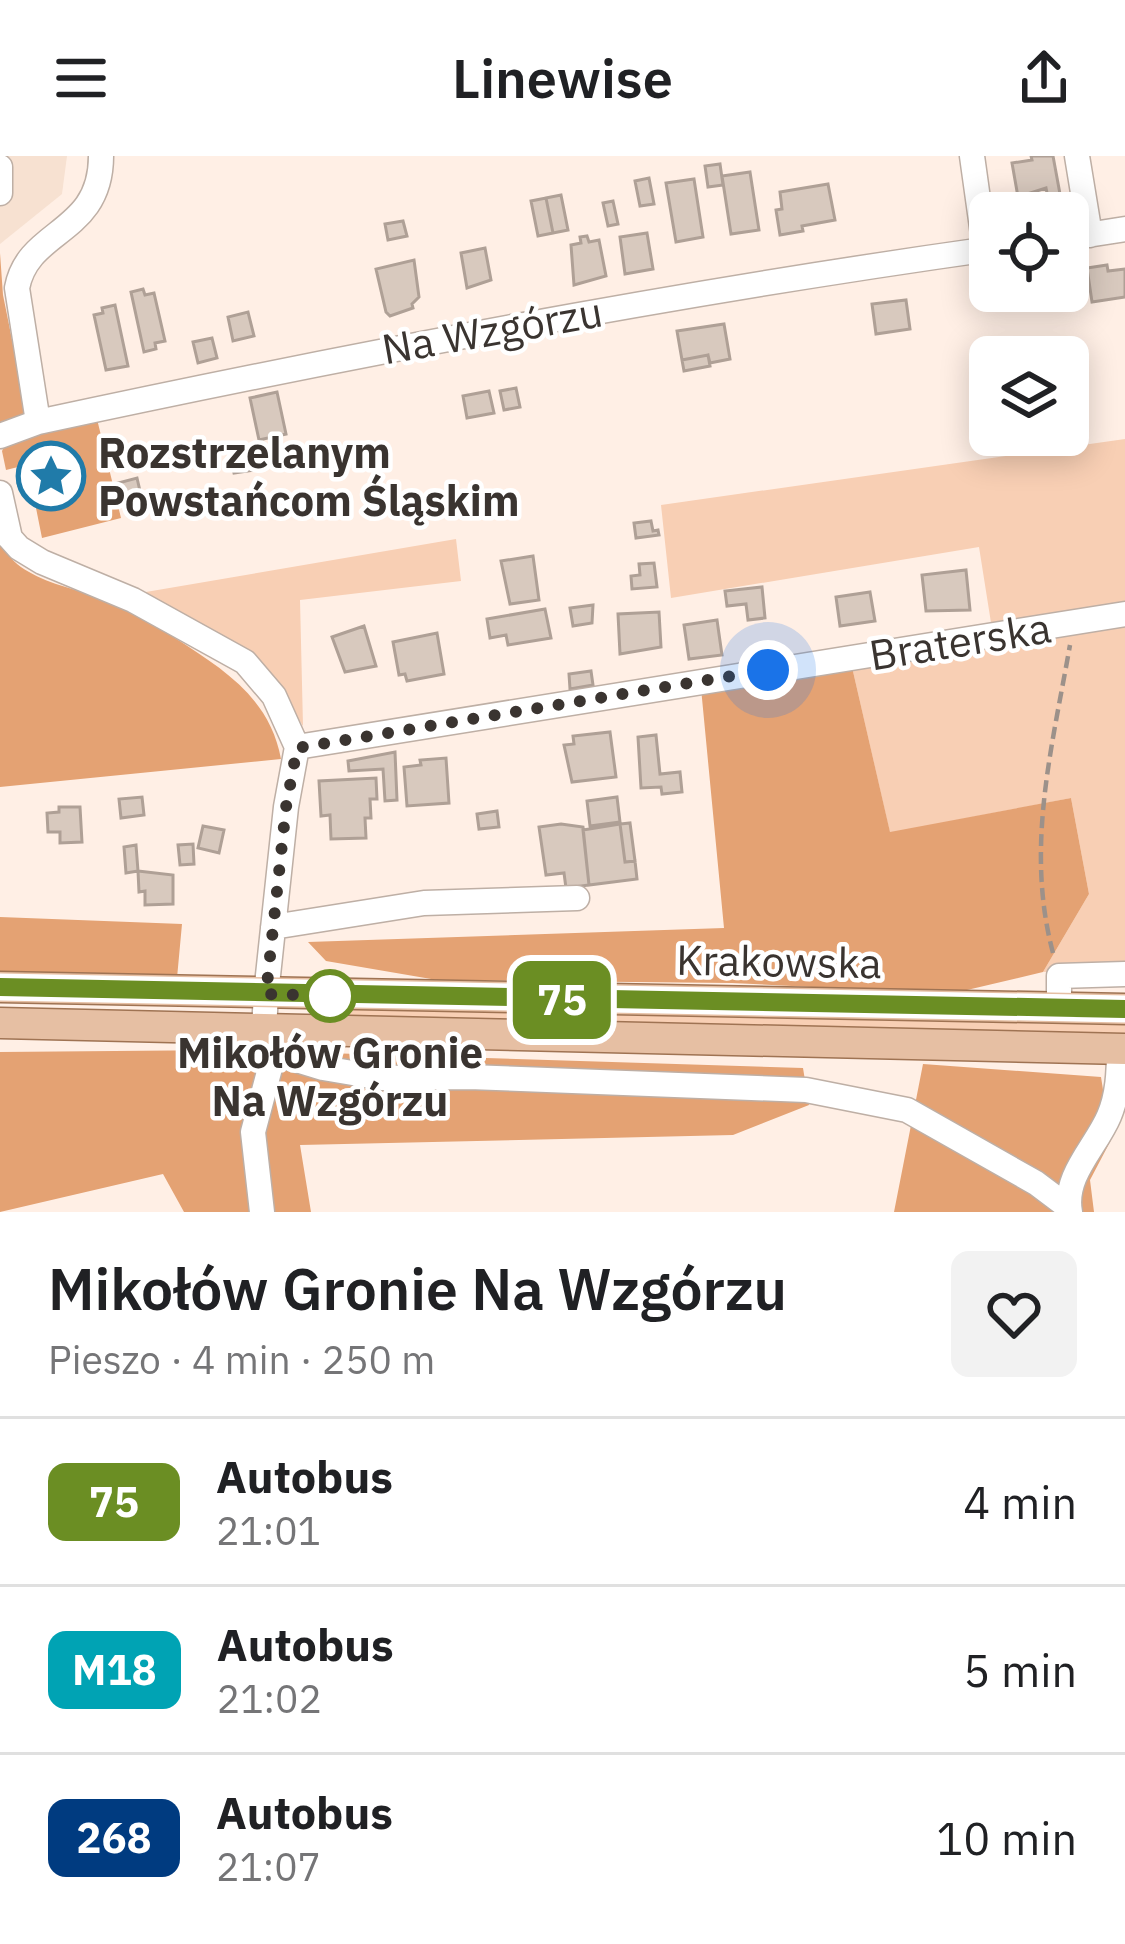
<!DOCTYPE html>
<html lang="pl">
<meta charset="utf-8">
<style>
body{margin:0;font-family:"IBM Plex Sans",sans-serif;background:#f2f2f2;color:#202124;height:100vh;display:flex;flex-direction:column;font-size:45px;white-space:nowrap}
*{box-sizing:border-box;margin:0}
p{font-size:39px;color:#757577}
.icon{flex:none;width:66px;height:66px;fill:none;stroke:currentColor;stroke-width:2;stroke-linecap:round;stroke-linejoin:round}
.map{position:relative;height:1056px;overflow:hidden}
.side{display:flex;flex-direction:column;background:#fff;flex:1}
.side>*{flex:none}
.badge{padding:0 24px;border-radius:18px;font-size:42px;line-height:78px}
.controls{position:absolute;left:969px;top:36px;display:grid;gap:24px}
.controls a{display:grid;place-items:center;width:120px;height:120px;border-radius:18px;background:#fff;box-shadow:0 6px 30px #0003;font-size:60px}
.you{position:absolute;width:60px;height:60px;margin:-30px;border:9px solid #fff;border-radius:50%;background:#1a73e8;box-shadow:0 0 0 18px #1a73e833}
.map>.badge{position:absolute;translate:-50% -50%;box-shadow:0 0 0 6px #fff}
.round{display:grid;place-items:center;flex:none;width:126px;height:126px;border-radius:18px;background:#f2f2f2}
.overview{display:flex;align-items:center;justify-content:space-between;height:204px;padding:0 48px}
h1{font-size:57px;font-weight:600;line-height:90px}
ul{padding:0;list-style:none}
li{display:flex;align-items:center;gap:36px;height:168px;padding:0 48px;border-top:3px solid #e0e0e0}
li div{flex:1}
li b{display:block;font-size:45px}
li em{font-style:normal}
li .badge{min-width:132px;font-weight:700;text-align:center}
header{display:flex;justify-content:space-between;align-items:center;height:156px;padding:0 48px;background:#fff;font-size:54px;font-weight:600}
.map>svg:first-child{display:block}
</style>
<header><svg class="icon" aria-label="menu" viewBox="0 0 24 24"><path d="M4 6h16M4 12h16M4 18h16"/></svg>Linewise<svg class="icon" aria-label="share" viewBox="0 0 24 24"><path d="M12 15V3M7 8l5-5 5 5M5 13v7h14v-7"/></svg></header>
<div class="map">
<svg width="1125" height="1056" viewBox="0 0 1125 1056">
<rect width="100%" height="100%" fill="#ffefe5"/>
<path fill="#f7e1d1" d="M0,0H67L62,38L0,88Z"/>
<path fill="#f8cfb4" d="M1125,283V814L1043,816L1089,738L1071,642L890,677L852,511L995,492L979,391L671,442L661,349Z
M456,383L461,425L300,444L303,570L269,516L140,437Z
M319,853L1125,869V882L318,862L313,856Z"/>
<path fill="#e4a273" d="M0,97L3,139L27,258L0,269Z
M97,263L121,362L42,382L33,337H25L18,311L6,314L2,295L9,282Z
M0,384C15,429 90,433 128,451C144,459 160,472 175,482C223,513 270,542 281,603L0,631Z
M852,511L890,676L1071,642L1089,738L1043,816L950,838L732,827L437,824L326,805L308,786L724,772L701,532Z
M0,761L182,768L177,822L0,816Z
M229,894L803,912L809,949L733,979L300,989L311,1056H184L163,1018L0,1056V896Z
M923,908L1101,921L1111,984L1090,1024L1094,1056H894Z"/>
<path fill="#d8c9be" stroke="#afa096" stroke-width="3" d="M1031,0H1053L1062,49L1050,52L1046,32L1018,41L1012,7L1032,4Z
M720,8L723,29L708,31L705,10Z
M750,16L759,74L731,78L722,20Z
M649,22L654,48L640,50L635,25Z
M694,23L703,81L676,86L666,27Z
M828,28L835,64L802,70L803,75L780,79L776,54L782,53L780,36Z
M561,39L568,74L553,77L546,42Z
M546,42L553,77L538,80L531,45Z
M613,45L618,68L608,70L603,47Z
M403,65L407,80L388,84L385,68Z
M647,77L653,113L625,118L620,81Z
M587,80L589,86L599,84L606,120L574,129L571,89L581,87L580,81Z
M485,92L491,124L467,132L461,97Z
M414,104L419,141L412,148L413,152L390,160L386,156L376,113Z
M1107,109L1108,115L1125,113V141L1092,146L1087,112Z
M143,133L145,139L154,137L165,185L155,187L156,193L144,196L131,136Z
M906,144L910,173L876,178L872,148Z
M115,149L128,210L106,214L94,159L103,157L102,152Z
M248,156L254,180L233,185L228,161Z
M724,168L730,203L710,207L708,199L682,204L677,175Z
M212,182L217,202L198,207L193,186Z
M708,199L710,210L684,215L682,204Z
M516,232L520,251L504,254L500,235Z
M489,235L494,257L467,262L463,240Z
M277,236L286,278L259,284L250,242Z
M244,300L246,308L253,306L255,314L234,317L231,304Z
M137,322L140,335L121,340L118,327Z
M651,365L653,375L658,374L659,379L636,382L634,367Z
M533,400L539,444L510,448L501,405Z
M654,407L657,431L632,433L631,420L640,419L639,408Z
M966,414L970,454L926,455L922,419Z
M762,431L765,462L748,464L746,448L727,450L725,435Z
M870,436L875,465L840,470L836,441Z
M593,449L592,467L573,470L570,452Z
M545,453L551,482L508,489L506,479L490,482L487,463Z
M659,456L661,491L620,498L618,458Z
M717,464L722,499L689,503L684,469Z
M364,470L376,510L345,516L332,481Z
M437,477L444,518L407,525L405,518L399,519L393,486Z
M591,515L593,529L570,533L569,518Z
M610,576L616,621L572,626L564,589L574,588L573,580Z
M656,579L660,618L680,616L682,636L662,638L661,631L641,632L638,581Z
M395,596L397,644L385,645L383,613L349,615L348,605Z
M446,602L449,647L407,650L404,611L421,609L420,604Z
M376,622L377,643H370L371,662H365L366,682L331,683L330,659L321,660L319,625Z
M142,641L144,659L121,662L119,643Z
M617,641L620,666L590,670L587,645Z
M59,651H80L82,686L60,687V676H48L47,657L59,656Z
M497,655L499,671L479,673L477,658Z
M630,667L635,705L625,706L620,668Z
M561,668L583,671L589,729L566,732L564,717L546,719L539,671Z
M620,668L625,706L635,705L637,723L589,729L583,674Z
M203,670L224,674L219,697L198,692Z
M193,688L194,708L180,709L178,689Z
M136,689L138,715L126,717L124,691Z
M138,715L173,719V748L145,749V735L139,736Z"/>
<g fill="none" stroke-linecap="round" stroke-linejoin="round">
<defs>
<path id="minor" d="M972,0L985,93
M1077,0L1090,79
M0,11V37
M1068,82L1125,73
M38,266L17,132C28,72 101,79 101,0
M0,280L38,266C354,198 670,138 990,93
M0,337L10,382L19,392L42,406L133,444L245,506L274,540L297,591L286,651L266,838L264,873L274,897L253,976L262,1056
M297,591L1125,458
M273,771L424,747L577,742
M1059,852V820L1125,818
M274,897L323,912L382,922L469,921L806,934L907,954L1036,1027L1068,1051
M1070,1056C1063,1020 1096,991 1109,960C1118,939 1119,916 1119,893"/>
<path id="major" d="M0,831L1125,853
M0,867L1125,893"/>
</defs>
<use href="#minor" stroke="#beafa5" stroke-width="27"/>
<use href="#major" stroke="#9f7353" stroke-width="33"/>
<path stroke="#9c918a" stroke-width="4.5" stroke-dasharray="12 6" stroke-linecap="butt" d="M17,329L46,322
M1053,797C1025,692 1052,592 1070,489"/>
<use href="#minor" stroke="#fff" stroke-width="24"/>
<use href="#major" stroke="#e6bfa3" stroke-width="30"/>
</g>
<g fill="none" stroke-linecap="round" stroke-linejoin="round">
<defs>
<path id="line" d="M0,831L1125,853"/>
</defs>
<use href="#line" stroke="#fff" stroke-width="27"/>
<use href="#line" stroke="#6b8e23" stroke-width="18"/>
<path stroke="#3a3430" stroke-width="12" stroke-dasharray="0 21.6" d="M330,840H333L266,838L286,651L297,592L768,514"/>
</g>
<defs>
<symbol id="sight-ring" viewBox="-11 -11 22 22"><circle r="9.5" fill="#fff" stroke="#207ba9" stroke-width="1.5"/><path d="M0-6L1.8-2.2L6-1.7L2.9 1.2L3.7 5.4L0 3.3L-3.7 5.4L-2.9 1.2L-6-1.7L-1.8-2.2Z" fill="#207ba9"/></symbol>
</defs>
<g fill-rule="evenodd">
<use href="#sight-ring" x="13" y="282" width="76" height="76"/>
</g>
<circle fill="#fff" stroke="#6b8e23" stroke-width="6" cx="330" cy="840" r="24"/>
<g text-anchor="middle" dominant-baseline="central" stroke-width="9" stroke-linejoin="round" paint-order="stroke">
<g font-size="42" fill="#3a3430" stroke="#fff">
<text transform="translate(492 174) rotate(-10)">Na Wzgórzu</text>
<text transform="translate(960 485) rotate(-9)">Braterska</text>
<text transform="translate(779 805) rotate(1)">Krakowska</text>
</g>
<g font-size="42" font-weight="bold" fill="#3a3430" stroke="#fff" text-anchor="start">
<text x="98" y="296">Rozstrzelanym<tspan x="98" dy="48">Powstańcom Śląskim</tspan></text>
</g>
<g font-size="42" font-weight="bold" fill="#3a3430" stroke="#fff">
<text x="330" y="896">Mikołów Gronie<tspan x="330" dy="48">Na Wzgórzu</tspan></text>
</g>
</g>
</svg>
<div class="controls">
<a><svg class="icon" aria-label="locate" viewBox="0 0 24 24"><circle cx="12" cy="12" r="6"/><path d="M12 2v4M12 18v4M2 12h4M18 12h4"/></svg></a>
<a><svg class="icon" aria-label="layers" viewBox="0 0 24 24"><path d="M12 4l9 5-9 5-9-5zM3 14l9 5 9-5"/></svg></a>
</div>
<div class="you" style="left:768px;top:514px"></div>
<b class="badge" style="left:562px;top:844px;background:#6b8e23;color:#fff">75</b>
</div>
<section class="side">
<div class="overview"><div><h1>Mikołów Gronie Na Wzgórzu</h1><p>Pieszo · 4 min · 250 m</p></div><a class="round"><svg class="icon" aria-label="heart" viewBox="0 0 24 24"><path d="M12 20l-8-8c-3-5 5-10 8-4 3-6 11-1 8 4z"/></svg></a></div>
<ul>
<li><span class="badge" style="background:#6b8e23;color:#fff">75</span><div><b>Autobus</b><p>21:01</p></div><em>4 min</em></li>
<li><span class="badge" style="background:#00a3b4;color:#fff">M18</span><div><b>Autobus</b><p>21:02</p></div><em>5 min</em></li>
<li><span class="badge" style="background:#003b80;color:#fff">268</span><div><b>Autobus</b><p>21:07</p></div><em>10 min</em></li>
</ul>
</section>
